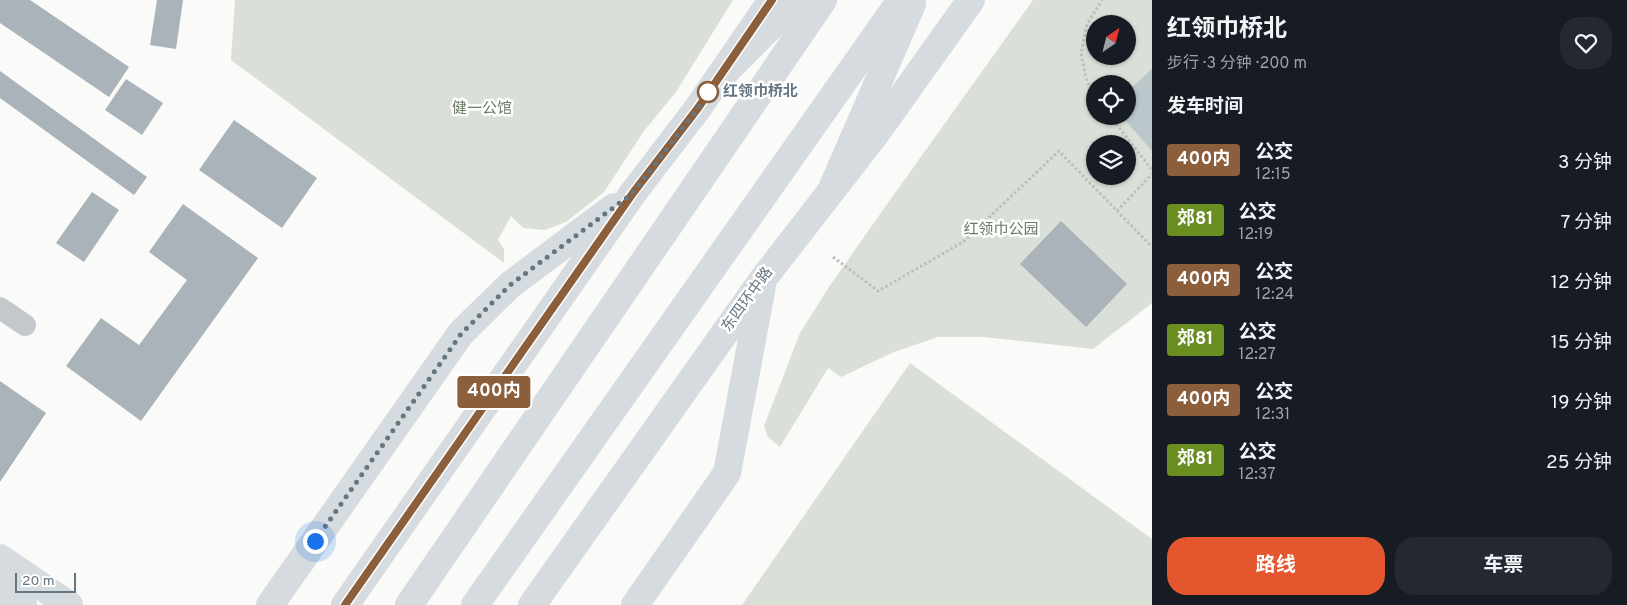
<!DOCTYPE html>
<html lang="zh">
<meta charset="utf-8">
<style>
body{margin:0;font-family:Overpass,"Noto Sans SC",sans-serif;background:#242831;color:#f1f3f6;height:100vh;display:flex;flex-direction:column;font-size:19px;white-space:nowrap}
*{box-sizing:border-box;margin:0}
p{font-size:16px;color:#9ea1a6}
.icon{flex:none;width:28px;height:28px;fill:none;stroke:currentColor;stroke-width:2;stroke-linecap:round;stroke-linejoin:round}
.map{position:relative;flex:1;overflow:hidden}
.panel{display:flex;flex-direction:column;background:#171b24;width:475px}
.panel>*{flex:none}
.badge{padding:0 10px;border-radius:4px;font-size:18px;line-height:32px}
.needle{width:32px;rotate:35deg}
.controls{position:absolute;left:1086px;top:15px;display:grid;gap:10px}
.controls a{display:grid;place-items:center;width:50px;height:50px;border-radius:50%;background:#171b24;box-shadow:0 1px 4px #0004;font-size:25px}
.scale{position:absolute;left:15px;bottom:12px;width:61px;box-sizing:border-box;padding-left:5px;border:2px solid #657683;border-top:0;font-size:14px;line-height:18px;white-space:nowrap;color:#657683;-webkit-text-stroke:4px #fff;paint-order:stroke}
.you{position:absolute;width:25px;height:25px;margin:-12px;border:4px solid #fff;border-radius:50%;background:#1a73e8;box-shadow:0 0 0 8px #1a73e833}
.map>.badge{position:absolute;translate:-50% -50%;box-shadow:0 0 0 2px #fff}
h2{padding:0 15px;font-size:19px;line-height:45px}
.round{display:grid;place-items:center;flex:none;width:52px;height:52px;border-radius:20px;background:#242831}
.headline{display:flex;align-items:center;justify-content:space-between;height:85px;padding:0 15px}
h1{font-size:24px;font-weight:700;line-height:38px}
.action{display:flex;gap:10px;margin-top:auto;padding:10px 15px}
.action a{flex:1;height:58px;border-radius:20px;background:#e4572e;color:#fff;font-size:20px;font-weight:700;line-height:58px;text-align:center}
.action a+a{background:#242831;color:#f1f3f6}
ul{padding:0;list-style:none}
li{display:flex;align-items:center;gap:15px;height:60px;padding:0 15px}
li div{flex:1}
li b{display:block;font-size:19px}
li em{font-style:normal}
li .badge{min-width:55px;font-weight:700;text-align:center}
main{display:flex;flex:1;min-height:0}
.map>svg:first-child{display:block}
</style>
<main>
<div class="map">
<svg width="1152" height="605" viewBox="0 0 1152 605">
<rect width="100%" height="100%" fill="#fafaf8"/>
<path fill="#dadfd7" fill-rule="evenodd" d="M235,0H733L676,92L644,131L604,192L566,222L545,230L523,228L511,216L498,240L504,249V263L231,60Z
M1033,0H1152V303L1093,349L983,337H938L894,352L841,377L828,368L780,447L768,437L764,426L800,333L829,287L885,207ZM1095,24H1128V56H1095ZM1095,84H1128V116H1095ZM1095,144H1128V176H1095Z
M910,363L1152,539V605H742Z"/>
<path fill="#bbc7cb" d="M1152,69V151L1124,119L1125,116H1128V91Z"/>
<path fill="#aab3b9" d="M0,0H30L129,67L109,97L0,23Z
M157,0H183L176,49L150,45Z
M0,71L147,177L134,195L0,98Z
M126,79L163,103L142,135L105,110Z
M234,120L317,178L282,228L199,170Z
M92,192L119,210L84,262L56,243Z
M183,204L258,258L141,421L66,366L101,318L139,345L187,280L149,252Z
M1061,221L1127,284L1086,327L1020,264Z
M0,381L46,413L0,482Z"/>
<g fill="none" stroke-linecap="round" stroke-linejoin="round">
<path stroke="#bbbfc2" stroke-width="3" stroke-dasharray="2.5 2.5" stroke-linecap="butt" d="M1095,99L1086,78L1081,53L1087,24L1102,0
M1110,116L1152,170
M1117,211L1152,174
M833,257L878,291L963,242L1059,151L1152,247"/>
<path stroke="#c3c8cc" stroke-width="22" d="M0,308L25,325"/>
<path stroke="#d6dbdf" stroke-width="28" d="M0,558L69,605
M0,589L23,605
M270,605L461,333L510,285L614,207
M345,605L633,193L698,108L772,0
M532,605L763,279L874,136L971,0
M635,605L727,473L762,286"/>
<path stroke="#d6dbdf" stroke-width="28" d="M717,80L797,0
M831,191L912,4
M409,605L823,0
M475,605L901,0"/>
</g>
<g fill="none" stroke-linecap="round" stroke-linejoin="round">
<defs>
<path id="line" d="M345,605L633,193L698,108L772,0"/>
</defs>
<use href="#line" stroke="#fff" stroke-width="11"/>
<use href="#line" stroke="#8b5e3c" stroke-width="8"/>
<path stroke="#657683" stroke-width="5" stroke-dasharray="0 9" d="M315,541L461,334L510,285L633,193L698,108L708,92"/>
</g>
<circle fill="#fff" stroke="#8b5e3c" stroke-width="2.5" cx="708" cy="92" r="10"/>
<g text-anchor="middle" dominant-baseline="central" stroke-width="5" stroke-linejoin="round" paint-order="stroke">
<g font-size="15" font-weight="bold" fill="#657683" stroke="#fff" text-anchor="start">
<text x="723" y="92">红领巾桥北</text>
</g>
<g font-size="15" fill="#687a64" stroke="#fff">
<text x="482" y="109">健一公馆</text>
<text x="1001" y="230">红领巾公园</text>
</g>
<g font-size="15" fill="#657683" stroke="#fff">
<text transform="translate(748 300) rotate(-54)">东四环中路</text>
</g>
</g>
</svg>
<div class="controls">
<a><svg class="needle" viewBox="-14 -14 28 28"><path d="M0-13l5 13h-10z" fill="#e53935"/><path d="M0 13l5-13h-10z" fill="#9ea1a6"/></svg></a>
<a><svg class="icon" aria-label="locate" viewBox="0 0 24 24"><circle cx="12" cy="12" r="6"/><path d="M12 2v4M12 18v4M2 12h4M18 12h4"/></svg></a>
<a><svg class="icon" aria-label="layers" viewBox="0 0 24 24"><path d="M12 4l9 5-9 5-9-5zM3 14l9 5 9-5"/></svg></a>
</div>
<div class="scale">20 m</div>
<div class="you" style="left:315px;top:541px"></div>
<b class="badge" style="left:494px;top:392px;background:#8b5e3c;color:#fff">400内</b>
</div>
<section class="panel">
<div class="headline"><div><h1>红领巾桥北</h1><p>步行 · 3 分钟 · 200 m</p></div><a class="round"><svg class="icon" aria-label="heart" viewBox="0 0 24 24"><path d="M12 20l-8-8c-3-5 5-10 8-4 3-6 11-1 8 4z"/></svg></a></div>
<h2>发车时间</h2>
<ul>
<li><span class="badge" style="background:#8b5e3c;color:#fff">400内</span><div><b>公交</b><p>12:15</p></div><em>3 分钟</em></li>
<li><span class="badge" style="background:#6b8e23;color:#fff">郊81</span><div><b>公交</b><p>12:19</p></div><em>7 分钟</em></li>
<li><span class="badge" style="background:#8b5e3c;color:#fff">400内</span><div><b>公交</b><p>12:24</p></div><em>12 分钟</em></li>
<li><span class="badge" style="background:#6b8e23;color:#fff">郊81</span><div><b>公交</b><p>12:27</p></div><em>15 分钟</em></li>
<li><span class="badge" style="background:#8b5e3c;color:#fff">400内</span><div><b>公交</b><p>12:31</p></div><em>19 分钟</em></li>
<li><span class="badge" style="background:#6b8e23;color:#fff">郊81</span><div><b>公交</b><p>12:37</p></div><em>25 分钟</em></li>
</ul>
<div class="action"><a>路线</a><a>车票</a></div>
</section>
</main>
